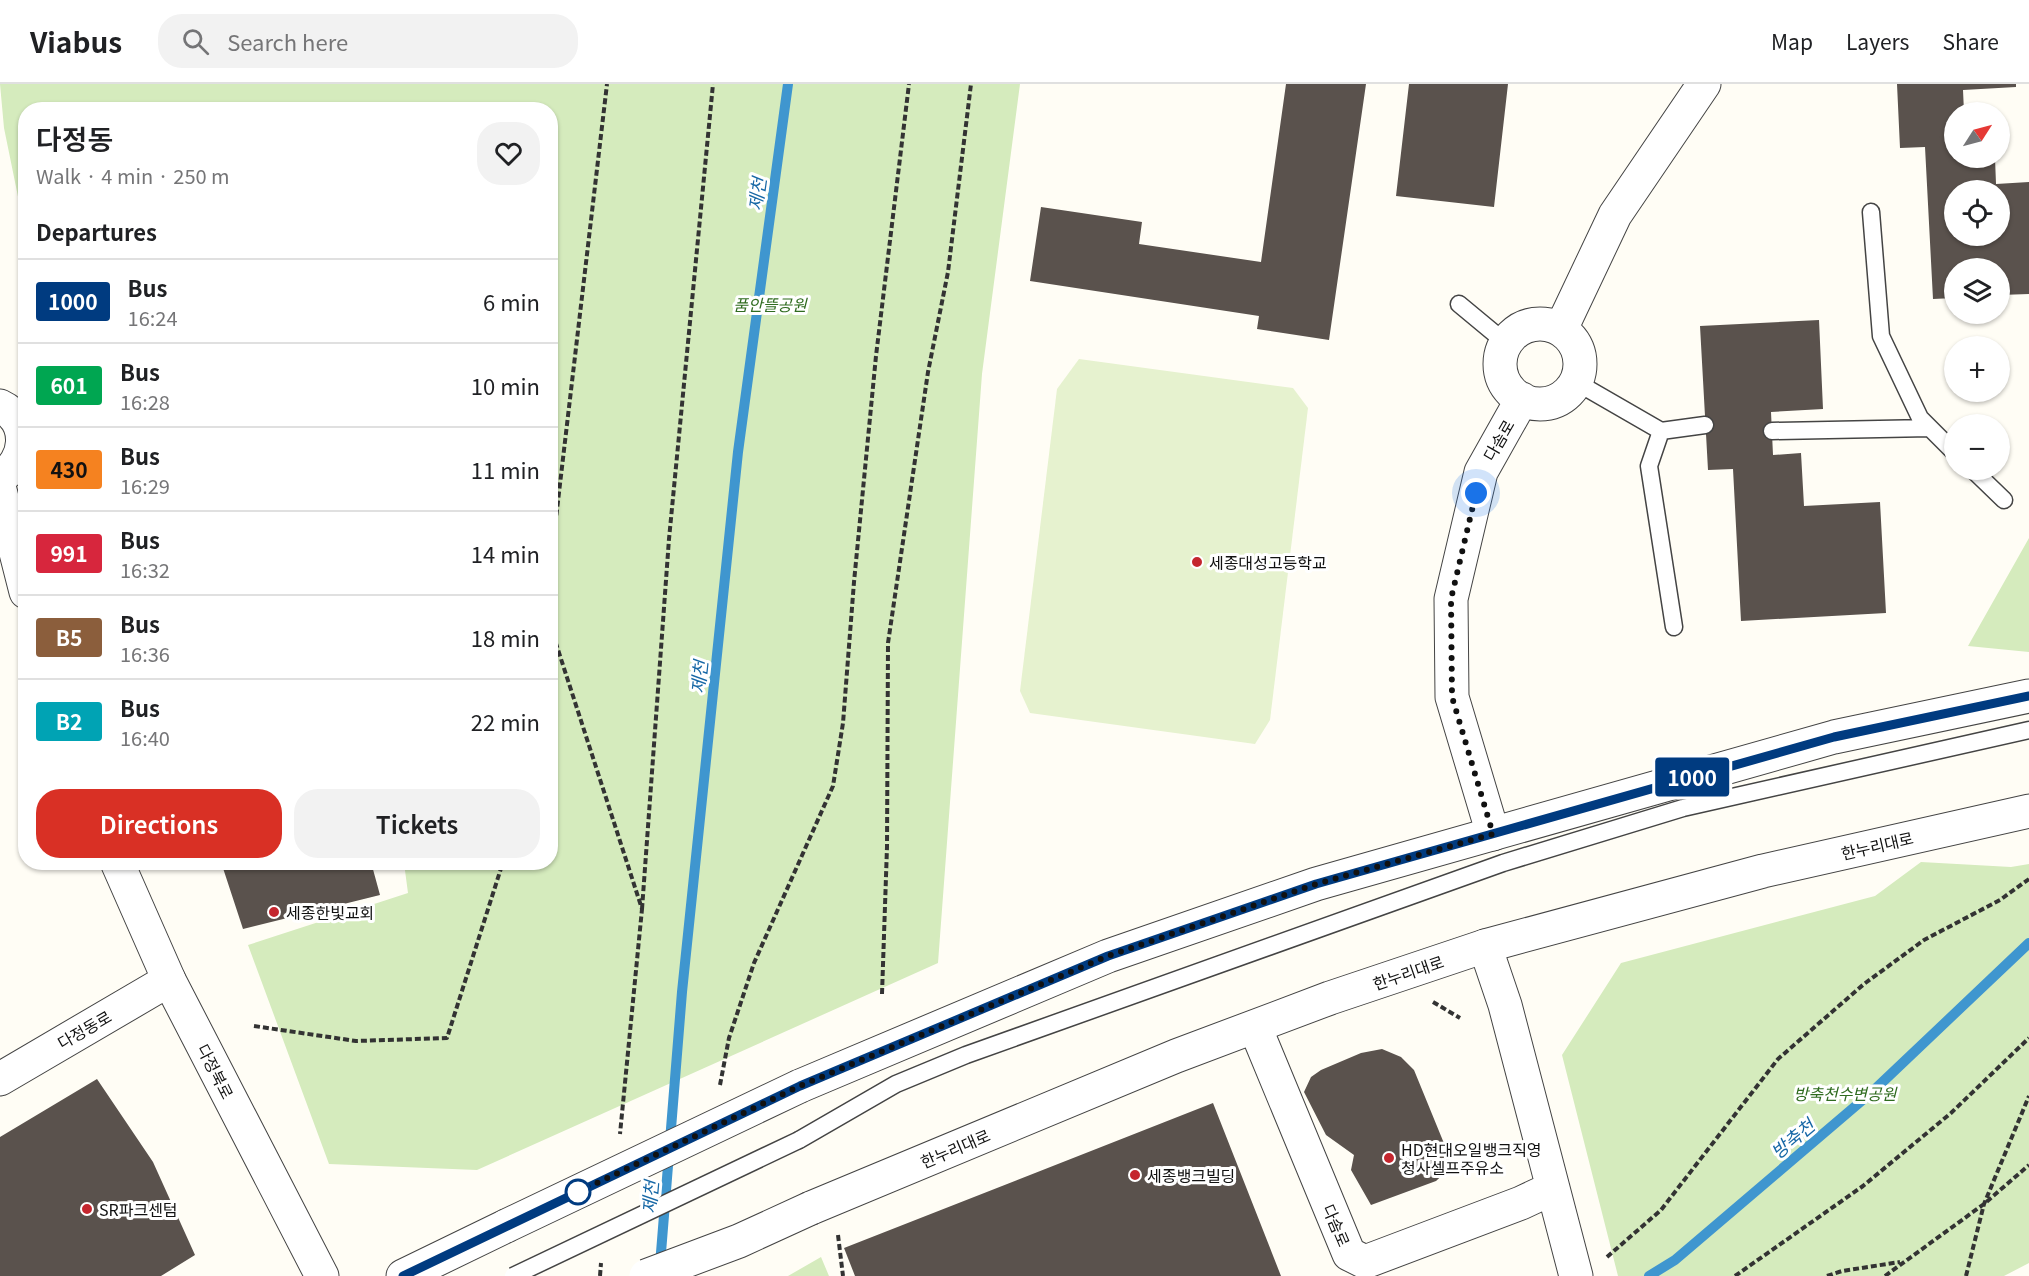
<!DOCTYPE html>
<meta charset="utf-8">
<style>
body{margin:0;font-family:Georgia,"Noto Sans KR",serif;background:#f2f2f2;color:#202124;height:100vh;display:flex;flex-direction:column;font-size:22px;white-space:nowrap}
*{box-sizing:border-box;margin:0}
p{font-size:20px;color:#757577}
.icon{flex:none;width:33px;height:33px;fill:none;stroke:currentColor;stroke-width:2;stroke-linecap:round;stroke-linejoin:round}
.map{position:relative;flex:1;overflow:hidden}
.side{position:absolute;left:18px;top:18px;width:540px;height:768px;display:flex;flex-direction:column;background:#fff;border-radius:24px;box-shadow:0 2px 4px #0004}
.side>*{flex:none}
.badge{padding:0 12px;border-radius:4px;font-size:21px;line-height:39px}
.needle{width:39px;rotate:54deg}
.controls{position:absolute;left:1944px;top:18px;display:grid;gap:12px}
.controls a{display:grid;place-items:center;width:66px;height:66px;border-radius:50%;background:#fff;box-shadow:0 2px 4px #0004;font-size:30px}
.you{position:absolute;width:30px;height:30px;margin:-15px;border:4px solid #fff;border-radius:50%;background:#1a73e8;box-shadow:0 0 0 9px #1a73e833}
.map>.badge{position:absolute;translate:-50% -50%;box-shadow:0 0 0 3px #fff}
h2{padding:0 18px;font-size:22px;line-height:54px}
.round{display:grid;place-items:center;flex:none;width:63px;height:63px;border-radius:24px;background:#f2f2f2}
.overview{display:flex;align-items:center;justify-content:space-between;height:102px;padding:0 18px}
h1{font-size:28px;font-weight:600;line-height:45px}
.cta{display:flex;gap:12px;margin-top:auto;padding:12px 18px}
.cta a{flex:1;height:69px;border-radius:24px;background:#d93025;color:#fff;font-size:24px;font-weight:600;line-height:69px;text-align:center}
.cta a+a{background:#f2f2f2;color:#202124}
ul{padding:0;list-style:none}
li{display:flex;align-items:center;gap:18px;height:84px;padding:0 18px;border-top:2px solid #e0e0e0}
li div{flex:1}
li b{display:block;font-size:22px}
li em{font-style:normal}
li .badge{min-width:66px;font-weight:700;text-align:center}
header{display:flex;align-items:center;gap:36px;box-sizing:border-box;height:84px;padding:0 30px;background:#fff;border-bottom:2px solid #e0e0e0}
header strong{font-size:28px}
nav{display:flex;gap:33px;margin-inline-start:auto;font-size:21px}
.search{width:420px;height:54px;background:#f2f2f2;display:flex;align-items:center;gap:15px;box-sizing:border-box;padding:0 21px;border-radius:24px;color:#757577;font-size:22px}
.map>svg:first-child{display:block}
</style>
<header>
<strong>Viabus</strong>
<div class="search"><svg class="icon" aria-label="search" viewBox="0 0 24 24"><circle cx="10" cy="10" r="6"/><path d="M15 15l6 6"/></svg>Search here</div>
<nav><a>Map</a><a>Layers</a><a>Share</a></nav>
</header>
<div class="map">
<svg width="2029" height="1192" viewBox="0 0 2029 1192">
<rect width="100%" height="100%" fill="#fffdf5"/>
<path fill="#d5ebbd" d="M0,0H1020L982,290L938,879L477,1086L329,1080L248,861L408,809L404,779L550,778V26H26L25,147L4,44Z
M2029,454V568L1968,562Z
M1921,778L2011,783L2029,780V1179L2004,1192H1618L1562,971L1621,879L1875,812Z
M821,1173L829,1192H788Z"/>
<path fill="#e6f2cf" d="M1079,275L1293,304L1308,324L1270,636L1255,660L1030,629L1020,607L1057,305Z"/>
<g fill="none" stroke-linecap="round" stroke-linejoin="round">
<path stroke="#3f96cf" stroke-width="10" d="M660,1181L682,908L738,368L788,0
M1649,1192L1675,1176L1872,1008L2029,859"/>
</g>
<path fill="#5a524d" fill-rule="evenodd" d="M1286,0H1366L1329,256L1257,245L1259,232L1030,197L1041,123L1142,138L1139,160L1261,178Z
M1409,0H1508L1494,123L1396,112Z
M1897,0H2016V3L1963,6L1964,28H1954V74H1995L1996,100L2029,98V210L2000,211V184H1954V214L1933,215L1925,63L1900,64ZM1954,106H2000V152H1954Z
M1819,236L1823,325L1771,328L1773,371L1801,369L1804,422L1880,418L1886,529L1741,537L1733,385L1708,386L1700,242Z
M221,778H371L380,811L243,845Z
M1382,965L1401,973L1414,986L1450,1074L1449,1085L1436,1097L1371,1121L1351,1086L1354,1071L1326,1051L1304,1008L1311,993L1321,986L1361,969Z
M97,995L153,1078L195,1171L161,1192H0V1053Z
M1213,1019L1281,1192H855L844,1164Z"/>
<g fill="none" stroke-linecap="round" stroke-linejoin="round">
<defs>
<path id="service" d="M1871,128L1881,252L1920,334L1954,368
M1459,220L1506,259
M1576,298L1661,347L1705,341
M1661,347L1649,382L1674,543
M1772,347L1930,344
M1973,386L2004,416
M799,1056L896,1000L966,971L1503,779L1683,724L2029,646"/>
<path id="minor" d="M1500 280a40 40 0 1 1 80 0a40 40 0 1 1-80 0Z
M1561,245L1615,131L1704,0
M1493,750L1452,613L1451,515L1481,388L1522,315
M1485,862L1505,921L1576,1192
M1255,943L1349,1170L1365,1178L1521,1119L1553,1104
M0,995L169,896"/>
<path id="tertiary" d="M0,322C32,337 28,378 0,393
M0,406L26,508
M117,778L169,896L322,1192
M800,1002L1108,872L1316,800L1834,653L2029,612
M811,1124L1176,972L1330,914L1485,862L1763,787L2029,727
M403,1192L506,1142"/>
</defs>
<use href="#service" stroke="#444" stroke-width="19"/>
<use href="#minor" stroke="#444" stroke-width="35"/>
<use href="#tertiary" stroke="#444" stroke-width="35"/>
<path stroke="#333" stroke-width="4" stroke-dasharray="6 3" stroke-linecap="butt" d="M550,485L607,0
M550,541L642,825L620,1050
M642,825L669,455L713,0
M882,910L887,763L888,559L928,288L948,188L971,0
M1433,918L1460,934
M254,942L356,957L447,954L503,778
M720,1001L729,954L754,879L833,702L843,639L854,498L876,272L909,0
M838,1151L843,1192
M1607,1173L1661,1126L1778,975L1864,900L1924,856L2000,816L2029,795
M600,1192L601,1179
M1735,1192L1863,1102L1951,1029L2029,954
M1827,1192L1842,1187L1900,1178
M1885,1192L1984,1120L2029,1081
M1966,1192L1984,1120L2029,1012"/>
<use href="#service" stroke="#fff" stroke-width="16"/>
<use href="#minor" stroke="#fff" stroke-width="33"/>
<use href="#tertiary" stroke="#fff" stroke-width="33"/>
<defs>
<path id="service-bridge" d="M513,1192L799,1056"/>
<path id="tertiary-bridge" d="M506,1142L800,1002
M646,1192L739,1157L811,1124"/>
</defs>
<use href="#service-bridge" stroke="#444" stroke-width="19" stroke-linecap="butt"/>
<use href="#tertiary-bridge" stroke="#444" stroke-width="35" stroke-linecap="butt"/>
<use href="#service-bridge" stroke="#fff" stroke-width="16"/>
<use href="#tertiary-bridge" stroke="#fff" stroke-width="33"/>
</g>
<g fill="none" stroke-linecap="round" stroke-linejoin="round">
<defs>
<path id="line" d="M403,1192L800,1002L1108,872L1316,800L1834,653L2029,612"/>
</defs>
<use href="#line" stroke="#fff" stroke-width="14"/>
<use href="#line" stroke="#003b80" stroke-width="9"/>
<path stroke="#111" stroke-width="6" stroke-dasharray="0 10.8" d="M578,1108L800,1002L1108,872L1316,800L1493,750L1452,613L1451,515L1476,409"/>
</g>
<g fill="#c4262e" stroke="#fff" stroke-width="2">
<circle cx="1197" cy="478" r="6"/>
<circle cx="274" cy="828" r="6"/>
<circle cx="1389" cy="1074" r="6"/>
<circle cx="1135" cy="1091" r="6"/>
<circle cx="87" cy="1125" r="6"/>
</g>
<circle fill="#fff" stroke="#003b80" stroke-width="3" cx="578" cy="1108" r="12"/>
<g text-anchor="middle" dominant-baseline="central" stroke-width="6" stroke-linejoin="round" paint-order="stroke">
<g font-size="16" font-style="italic" fill="#2f6b1f" stroke="#fff">
<text x="770" y="220">품안뜰공원</text>
<text x="1845" y="1009">방축천수변공원</text>
</g>
<g font-size="16" fill="#111" stroke="#fff">
<text transform="translate(1498 356) rotate(-60)">다솜로</text>
<text transform="translate(1877 761) rotate(-13)">한누리대로</text>
<text transform="translate(1408 888) rotate(-19)">한누리대로</text>
<text transform="translate(84 945) rotate(-30)">다정동로</text>
<text transform="translate(216 987) rotate(63)">다정북로</text>
<text transform="translate(955 1064) rotate(-23)">한누리대로</text>
<text transform="translate(1337 1141) rotate(67)">다솜로</text>
</g>
<g font-size="16" fill="#111" stroke="#fff" text-anchor="start">
<text x="1209" y="478">세종대성고등학교</text>
<text x="286" y="828">세종한빛교회</text>
<text x="1401" y="1065">HD현대오일뱅크직영<tspan x="1401" dy="18">청사셀프주유소</tspan></text>
<text x="1147" y="1091">세종뱅크빌딩</text>
<text x="99" y="1125">SR파크센텀</text>
</g>
<g font-size="18" font-style="italic" fill="#1768a6" stroke="#fff">
<text transform="translate(756 110) rotate(-82)">제천</text>
<text transform="translate(698 593) rotate(-84)">제천</text>
<text transform="translate(1792 1054) rotate(-40)">방축천</text>
<text transform="translate(649 1113) rotate(-85)">제천</text>
</g>
</g>
</svg>
<div class="controls">
<a><svg class="needle" viewBox="-14 -14 28 28"><path d="M0-13l5 13h-10z" fill="#e53935"/><path d="M0 13l5-13h-10z" fill="#757577"/></svg></a>
<a><svg class="icon" aria-label="locate" viewBox="0 0 24 24"><circle cx="12" cy="12" r="6"/><path d="M12 2v4M12 18v4M2 12h4M18 12h4"/></svg></a>
<a><svg class="icon" aria-label="layers" viewBox="0 0 24 24"><path d="M12 4l9 5-9 5-9-5zM3 14l9 5 9-5"/></svg></a>
<a>+</a>
<a>−</a>
</div>
<div class="you" style="left:1476px;top:409px"></div>
<b class="badge" style="left:1692px;top:693px;background:#003b80;color:#fff">1000</b>
<section class="side">
<div class="overview"><div><h1>다정동</h1><p>Walk · 4 min · 250 m</p></div><a class="round"><svg class="icon" aria-label="heart" viewBox="0 0 24 24"><path d="M12 20l-8-8c-3-5 5-10 8-4 3-6 11-1 8 4z"/></svg></a></div>
<h2>Departures</h2>
<ul>
<li><span class="badge" style="background:#003b80;color:#fff">1000</span><div><b>Bus</b><p>16:24</p></div><em>6 min</em></li>
<li><span class="badge" style="background:#00a651;color:#fff">601</span><div><b>Bus</b><p>16:28</p></div><em>10 min</em></li>
<li><span class="badge" style="background:#f58220;color:#111">430</span><div><b>Bus</b><p>16:29</p></div><em>11 min</em></li>
<li><span class="badge" style="background:#d7263d;color:#fff">991</span><div><b>Bus</b><p>16:32</p></div><em>14 min</em></li>
<li><span class="badge" style="background:#8b5e3c;color:#fff">B5</span><div><b>Bus</b><p>16:36</p></div><em>18 min</em></li>
<li><span class="badge" style="background:#00a3b4;color:#fff">B2</span><div><b>Bus</b><p>16:40</p></div><em>22 min</em></li>
</ul>
<div class="cta"><a>Directions</a><a>Tickets</a></div>
</section>
</div>
